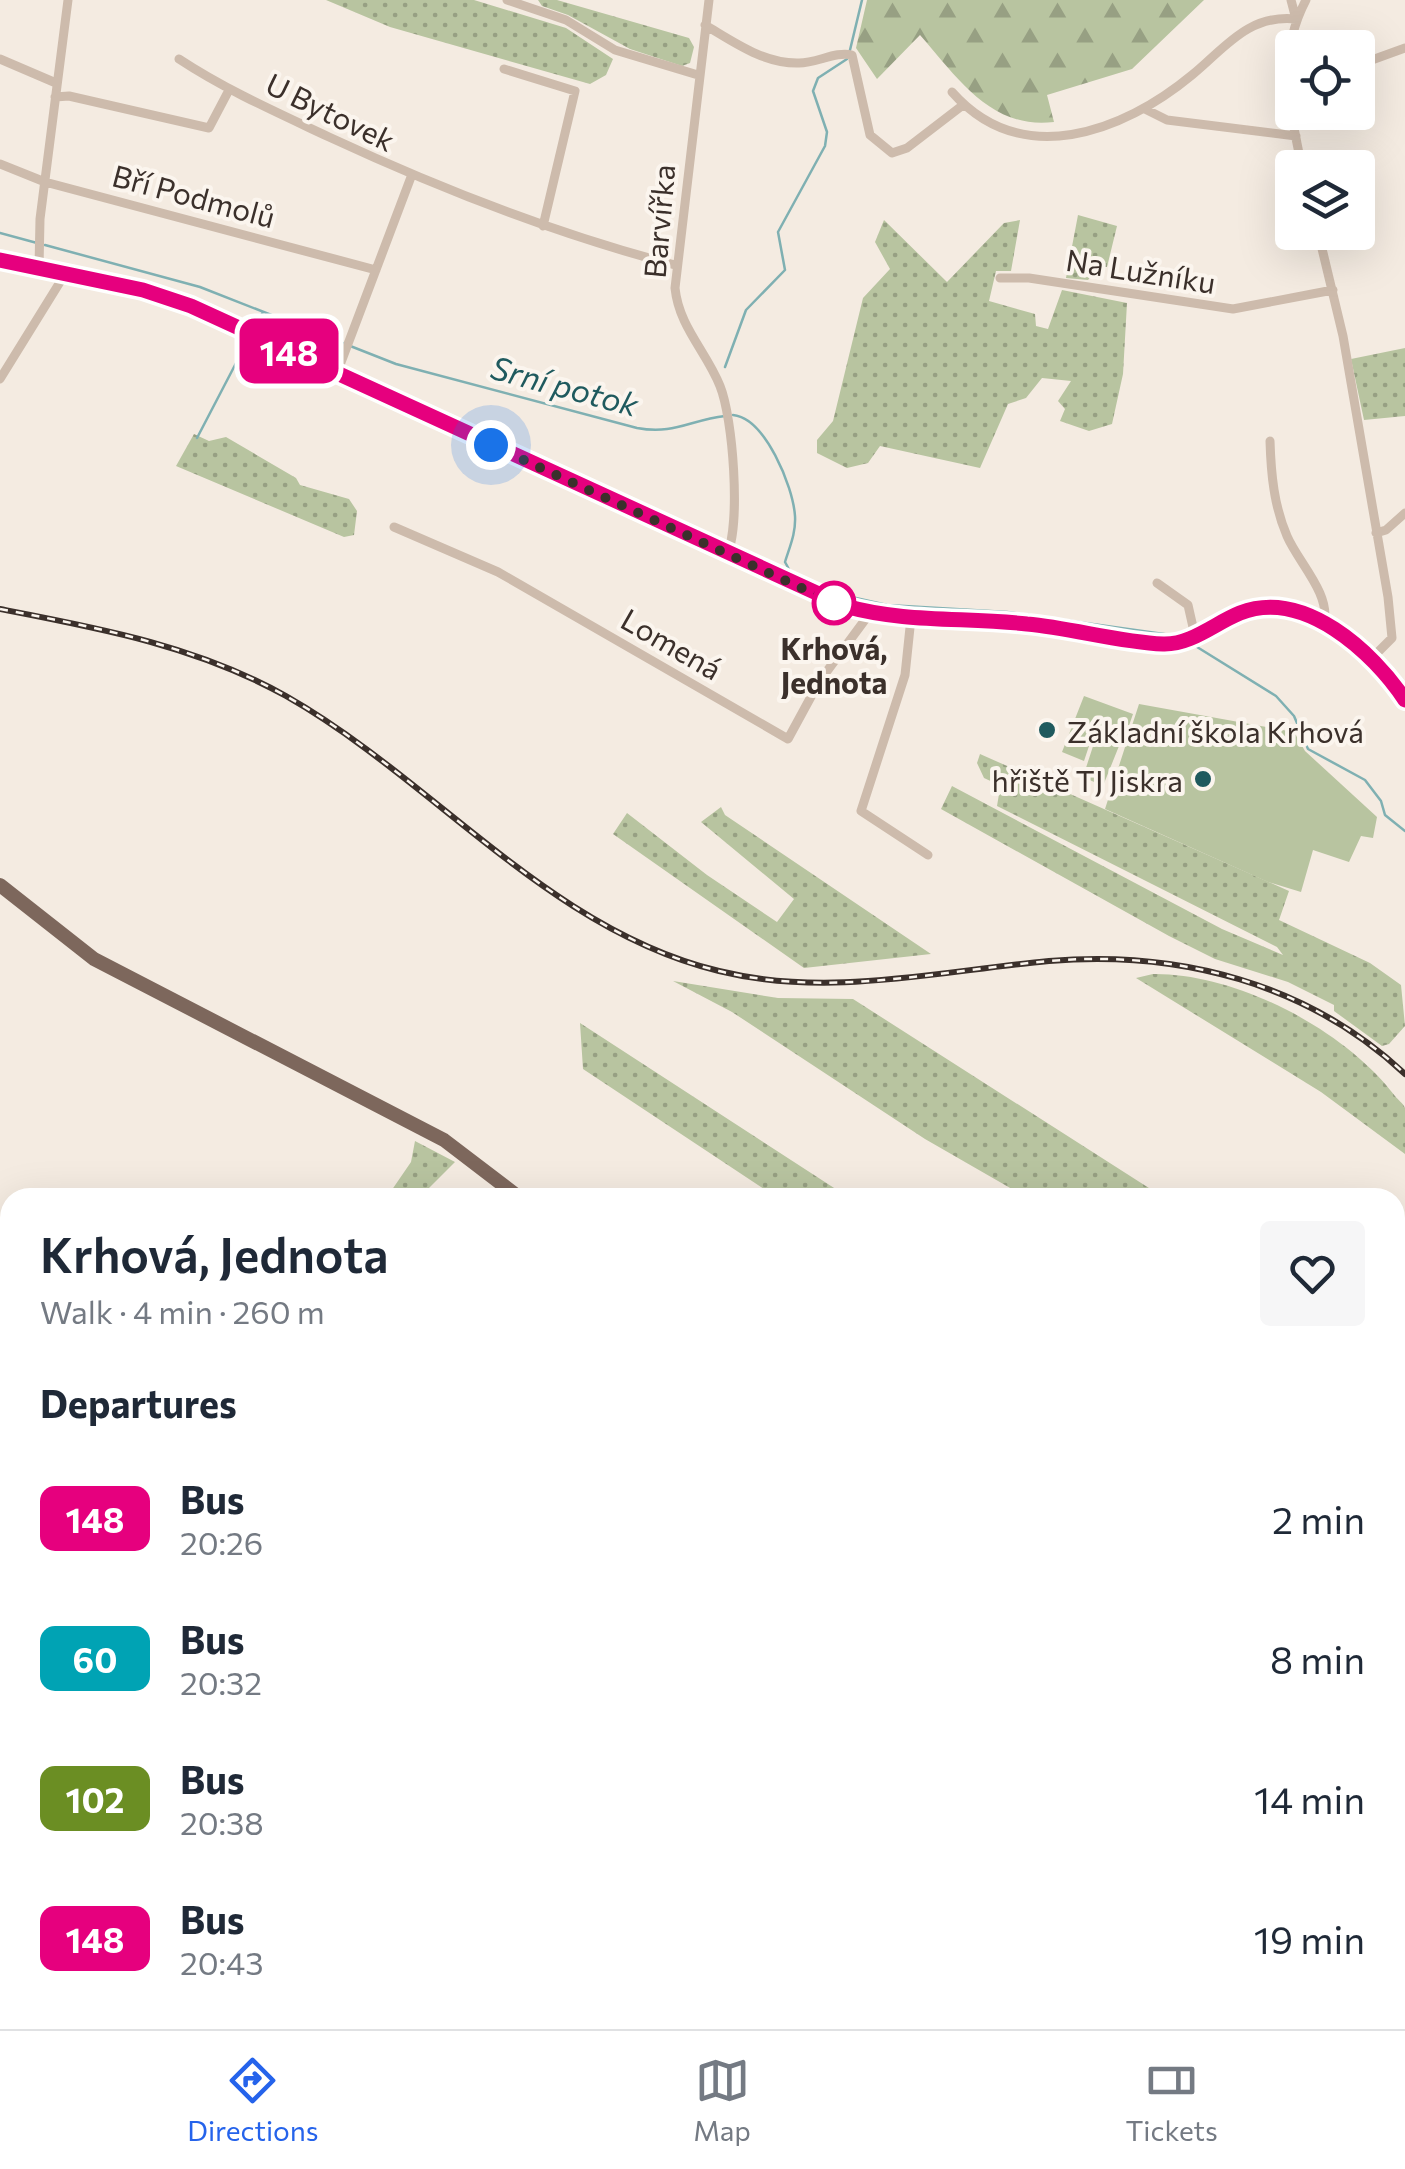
<!DOCTYPE html>
<meta charset="utf-8">
<style>
body{margin:0;font-family:Commissioner,sans-serif;background:#f6f6f7;color:#1f2937;height:100vh;display:flex;flex-direction:column;font-size:38px;white-space:nowrap}
*{box-sizing:border-box;margin:0}
p{font-size:32px;color:#747a83}
.icon{flex:none;width:55px;height:55px;fill:none;stroke:currentColor;stroke-width:2;stroke-linecap:round;stroke-linejoin:round}
.map{position:relative;flex:1;overflow:hidden}
.details{position:absolute;left:0px;top:1188px;width:1405px;height:842px;display:flex;flex-direction:column;background:#fff;border-radius:30px 30px 0 0;box-shadow:0 10px 40px #0002}
.details>*{flex:none}
.badge{padding:0 20px;border-radius:15px;font-size:35px;line-height:65px}
.controls{position:absolute;left:1275px;top:30px;display:grid;gap:20px}
.controls a{display:grid;place-items:center;width:100px;height:100px;border-radius:10px;background:#fff;box-shadow:0 10px 40px #0002;font-size:50px}
.you{position:absolute;width:50px;height:50px;margin:-25px;border:8px solid #fff;border-radius:50%;background:#1a73e8;box-shadow:0 0 0 15px #1a73e833}
.map>.badge{position:absolute;translate:-50% -50%;box-shadow:0 0 0 5px #fff}
h2{padding:0 40px;font-size:38px;line-height:90px}
.round{display:grid;place-items:center;flex:none;width:105px;height:105px;border-radius:10px;background:#f6f6f7}
.head{display:flex;align-items:center;justify-content:space-between;height:170px;padding:0 40px}
h1{font-size:48px;font-weight:600;line-height:75px}
ul{padding:0;list-style:none}
li{display:flex;align-items:center;gap:30px;height:140px;padding:0 40px}
li div{flex:1}
li b{display:block;font-size:38px}
li em{font-style:normal}
li .badge{min-width:110px;font-weight:700;text-align:center}
.dock{display:flex;justify-content:space-around;align-items:center;height:140px;border-top:2px solid #e0e1e3;background:#fff;font-size:28px;color:#747a83}
.dock a{display:grid;justify-items:center;gap:5px}
.dock .on{color:#2563eb}
.map>svg:first-child{display:block}
</style>
<div class="map">
<svg width="1405" height="2029" viewBox="0 0 1405 2029">
<defs>
<pattern id="grass-dots" width="8" height="8" patternUnits="userSpaceOnUse" patternTransform="scale(2.5)"><rect width="8" height="8" fill="#b8c4a0"/><path d="M2 2h.1M6 6h.1" fill="none" stroke="#97a083" stroke-width="1.8" stroke-linecap="round"/></pattern>
<pattern id="forest-firs" width="22" height="20" patternUnits="userSpaceOnUse" patternTransform="scale(2.5)"><rect width="22" height="20" fill="#b8c4a0"/><path d="M5 1l3.5 6h-7zM16 11l3.5 6h-7z" fill="#97a083"/></pattern>
</defs>
<rect width="100%" height="100%" fill="#f4ebe1"/>
<path fill="url(#grass-dots)" d="M326,0H474L566,28L613,59L606,75L590,84L390,27Z
M538,0H557L689,38L694,47L690,63L682,66L630,49L568,15L542,6Z
M1078,215L1117,226L1107,267H1099L1088,280L1066,278Z
M884,220L947,282L1004,223L1020,220L1011,271H996L989,301L1035,314L1036,326L1048,329L1062,290L1127,303L1123,374L1112,424L1089,431L1060,421L1065,409L1058,401L1071,381L1042,378L1026,398L1008,404L980,468L880,446L868,463L847,468L817,453V440L833,421L863,298L890,269L875,242Z
M1405,348V416L1364,420L1351,359Z
M194,434L209,441L226,437L296,478L300,485L349,499L357,511L354,535L344,537L176,466Z
M980,754L1289,891L1279,920L1370,963L1401,985L1405,1026L1389,1044L1382,1046L1334,1011V1005L1288,982L1215,959L1169,936L941,809L952,786L1222,929L1283,955L1277,947L997,806L999,794L1012,791L984,778L977,763Z
M721,807L725,815L931,954L804,968L613,834L627,813L707,875L777,922L794,899L701,822Z
M1153,974C1237,973 1345,1030 1395,1096C1398,1100 1403,1103 1405,1108C1405,1119 1405,1142 1405,1154L1321,1092L1136,978Z
M673,981L778,998L853,999L1163,1197H1026L925,1139L732,1012Z
M580,1023L848,1197H776L583,1069Z
M415,1141L455,1162L420,1197H387L411,1162Z
M1395,1370L1405,1379V1455L1395,1445Z
M1405,1850V2029H1347L1341,2020H1395V1854Z
M1194,2020H1304L1310,2029H1189Z"/>
<path fill="url(#forest-firs)" d="M867,0H1204L1132,69L1047,95L1054,122C991,130 957,77 920,35L877,79L856,48Z
M1405,1478V1518L1395,1531V1481Z
M0,1700L10,1712V1757L0,1767Z
M5,1831L10,1834V2020H43L40,2026L32,2023L27,2029H0V1842Z"/>
<path fill="#b8c4a0" d="M1084,696L1133,714L1125,737L1095,728L1084,761L1062,752Z
M1139,704L1294,732L1305,751L1377,817L1373,838L1361,836L1349,862L1313,850L1301,892L1268,882L1105,809Z
M1097,734L1121,741L1103,786L1083,777Z"/>
<g fill="none" stroke-linecap="round" stroke-linejoin="round">
<path stroke="#7fb0b2" stroke-width="2.5" d="M850,50L862,0
M0,233L37,243
M45,245L200,287L396,364L637,428C674,435 690,420 725,416
M254,328L263,312
M725,367L746,310L785,270L778,232L825,146L827,132L813,91L818,78L847,59
M733,415C765,418 793,486 795,516C796,533 790,546 785,562L791,573L838,594L887,605L1007,612L1178,636
M197,438L247,342
M1189,642L1276,696L1294,716L1308,749L1365,780L1381,801L1385,815L1405,831
M0,1732L10,1746
M0,1876L10,1861"/>
<path stroke="#cdbbac" stroke-width="9" d="M507,0L566,20L615,50L698,75
M709,0L675,288C679,327 706,351 720,386C733,418 741,523 727,555
M705,25C734,42 764,64 799,63C817,63 836,51 852,55L870,135L892,153L907,148L963,105
M0,59L56,83
M179,59C226,90 278,113 329,137C441,189 555,234 675,265
M1358,65L1405,48
M504,69L575,91L543,226
M952,92C1021,170 1122,133 1192,75C1225,48 1248,14 1296,19L1291,0
M55,97L69,96L209,128L229,90
M1145,109L1167,120L1296,136
M0,164L45,182L376,270
M1302,168C1290,108 1276,57 1306,0
M1318,232L1343,336L1388,597L1392,638L1371,659
M39,268L40,219L68,0
M1000,278H1029L1233,309L1333,290
M337,373L411,177
M0,379L65,274
M1270,441C1271,474 1274,506 1287,536C1298,562 1331,594 1324,623
M394,527L498,572L788,739L819,682L870,613
M1376,533L1386,530L1405,513
M1157,583L1188,605L1195,636
M911,618L905,675L861,811L928,855
M998,2020L1006,2029
M697,2029L703,2020"/>
<path stroke="#cdbbac" stroke-width="11" d="M0,260L143,290L191,306L845,606C905,623 966,617 1027,624C1072,628 1118,643 1163,644C1191,645 1216,623 1240,613C1304,588 1373,651 1405,700"/>
<path stroke="#7d675c" stroke-width="14" d="M0,885L94,959L444,1140L520,1198
M504,2029L506,2020"/>
<defs>
<path id="rail" d="M0,609C99,628 197,646 286,696C434,780 549,930 719,971C829,998 939,971 1049,961C1179,950 1308,983 1405,1074"/>
</defs>
<use href="#rail" stroke="#3b302b" stroke-width="6"/>
<use href="#rail" stroke="#fbf5ee" stroke-width="2.5" stroke-dasharray="8" stroke-linecap="butt"/>
</g>
<g fill="none" stroke-linecap="round" stroke-linejoin="round">
<defs>
<path id="line" d="M0,260L143,290L191,306L845,606C905,623 966,617 1027,624C1072,628 1118,642 1163,644C1191,645 1215,623 1240,613C1304,588 1373,652 1405,700"/>
</defs>
<use href="#line" stroke="#fff" stroke-width="22"/>
<use href="#line" stroke="#e6007e" stroke-width="15"/>
<path stroke="#3b302b" stroke-width="10" stroke-dasharray="0 18" d="M491,445L834,603"/>
</g>
<circle fill="#fff" stroke="#e6007e" stroke-width="5" cx="834" cy="603" r="20"/>
<g fill="#1f5a5e" stroke="#fbf5ee" stroke-width="4">
<circle cx="1047" cy="730" r="10"/>
<circle cx="1203" cy="779" r="10"/>
</g>
<g text-anchor="middle" dominant-baseline="central" stroke-width="8" stroke-linejoin="round" paint-order="stroke">
<g font-size="30" fill="#3b302b" stroke="#fbf5ee">
<text transform="translate(331 111) rotate(26)">U Bytovek</text>
<text transform="translate(194 195) rotate(15)">Bří Podmolů</text>
<text transform="translate(658 221) rotate(-85)">Barvířka</text>
<text transform="translate(1141 270) rotate(9)">Na Lužníku</text>
<text transform="translate(672 643) rotate(30)">Lomená</text>
</g>
<g font-size="30" font-weight="bold" fill="#3b302b" stroke="#fbf5ee">
<text x="834" y="647">Krhová,<tspan x="834" dy="34">Jednota</tspan></text>
</g>
<g font-size="30" fill="#3b302b" stroke="#fbf5ee" text-anchor="start">
<text x="1067" y="730">Základní škola Krhová</text>
<text x="1183" y="779" text-anchor="end">hřiště TJ Jiskra</text>
</g>
<g font-size="32" font-style="italic" fill="#1f5a5e" stroke="#fbf5ee">
<text transform="translate(565 385) rotate(15)">Srní potok</text>
</g>
</g>
</svg>
<div class="controls">
<a><svg class="icon" aria-label="locate" viewBox="0 0 24 24"><circle cx="12" cy="12" r="6"/><path d="M12 2v4M12 18v4M2 12h4M18 12h4"/></svg></a>
<a><svg class="icon" aria-label="layers" viewBox="0 0 24 24"><path d="M12 4l9 5-9 5-9-5zM3 14l9 5 9-5"/></svg></a>
</div>
<div class="you" style="left:491px;top:445px"></div>
<b class="badge" style="left:289px;top:351px;background:#e6007e;color:#fff">148</b>
<section class="details">
<div class="head"><div><h1>Krhová, Jednota</h1><p>Walk · 4 min · 260 m</p></div><a class="round"><svg class="icon" aria-label="heart" viewBox="0 0 24 24"><path d="M12 20l-8-8c-3-5 5-10 8-4 3-6 11-1 8 4z"/></svg></a></div>
<h2>Departures</h2>
<ul>
<li><span class="badge" style="background:#e6007e;color:#fff">148</span><div><b>Bus</b><p>20:26</p></div><em>2 min</em></li>
<li><span class="badge" style="background:#00a3b4;color:#fff">60</span><div><b>Bus</b><p>20:32</p></div><em>8 min</em></li>
<li><span class="badge" style="background:#6b8e23;color:#fff">102</span><div><b>Bus</b><p>20:38</p></div><em>14 min</em></li>
<li><span class="badge" style="background:#e6007e;color:#fff">148</span><div><b>Bus</b><p>20:43</p></div><em>19 min</em></li>
</ul>
</section>
</div>
<nav class="dock">
<a class="on"><svg class="icon" aria-label="directions" viewBox="0 0 24 24"><path d="M12 3l9 9-9 9-9-9zM9 14v-3h6M13 9l2 2-2 2"/></svg>Directions</a>
<a><svg class="icon" aria-label="map" viewBox="0 0 24 24"><path d="M3 6l6-2 6 2 6-2v14l-6 2-6-2-6 2zM9 4v14M15 6v14"/></svg>Map</a>
<a><svg class="icon" aria-label="tickets" viewBox="0 0 24 24"><path d="M3 7h18v10H3zM15 7v10"/></svg>Tickets</a>
</nav>
